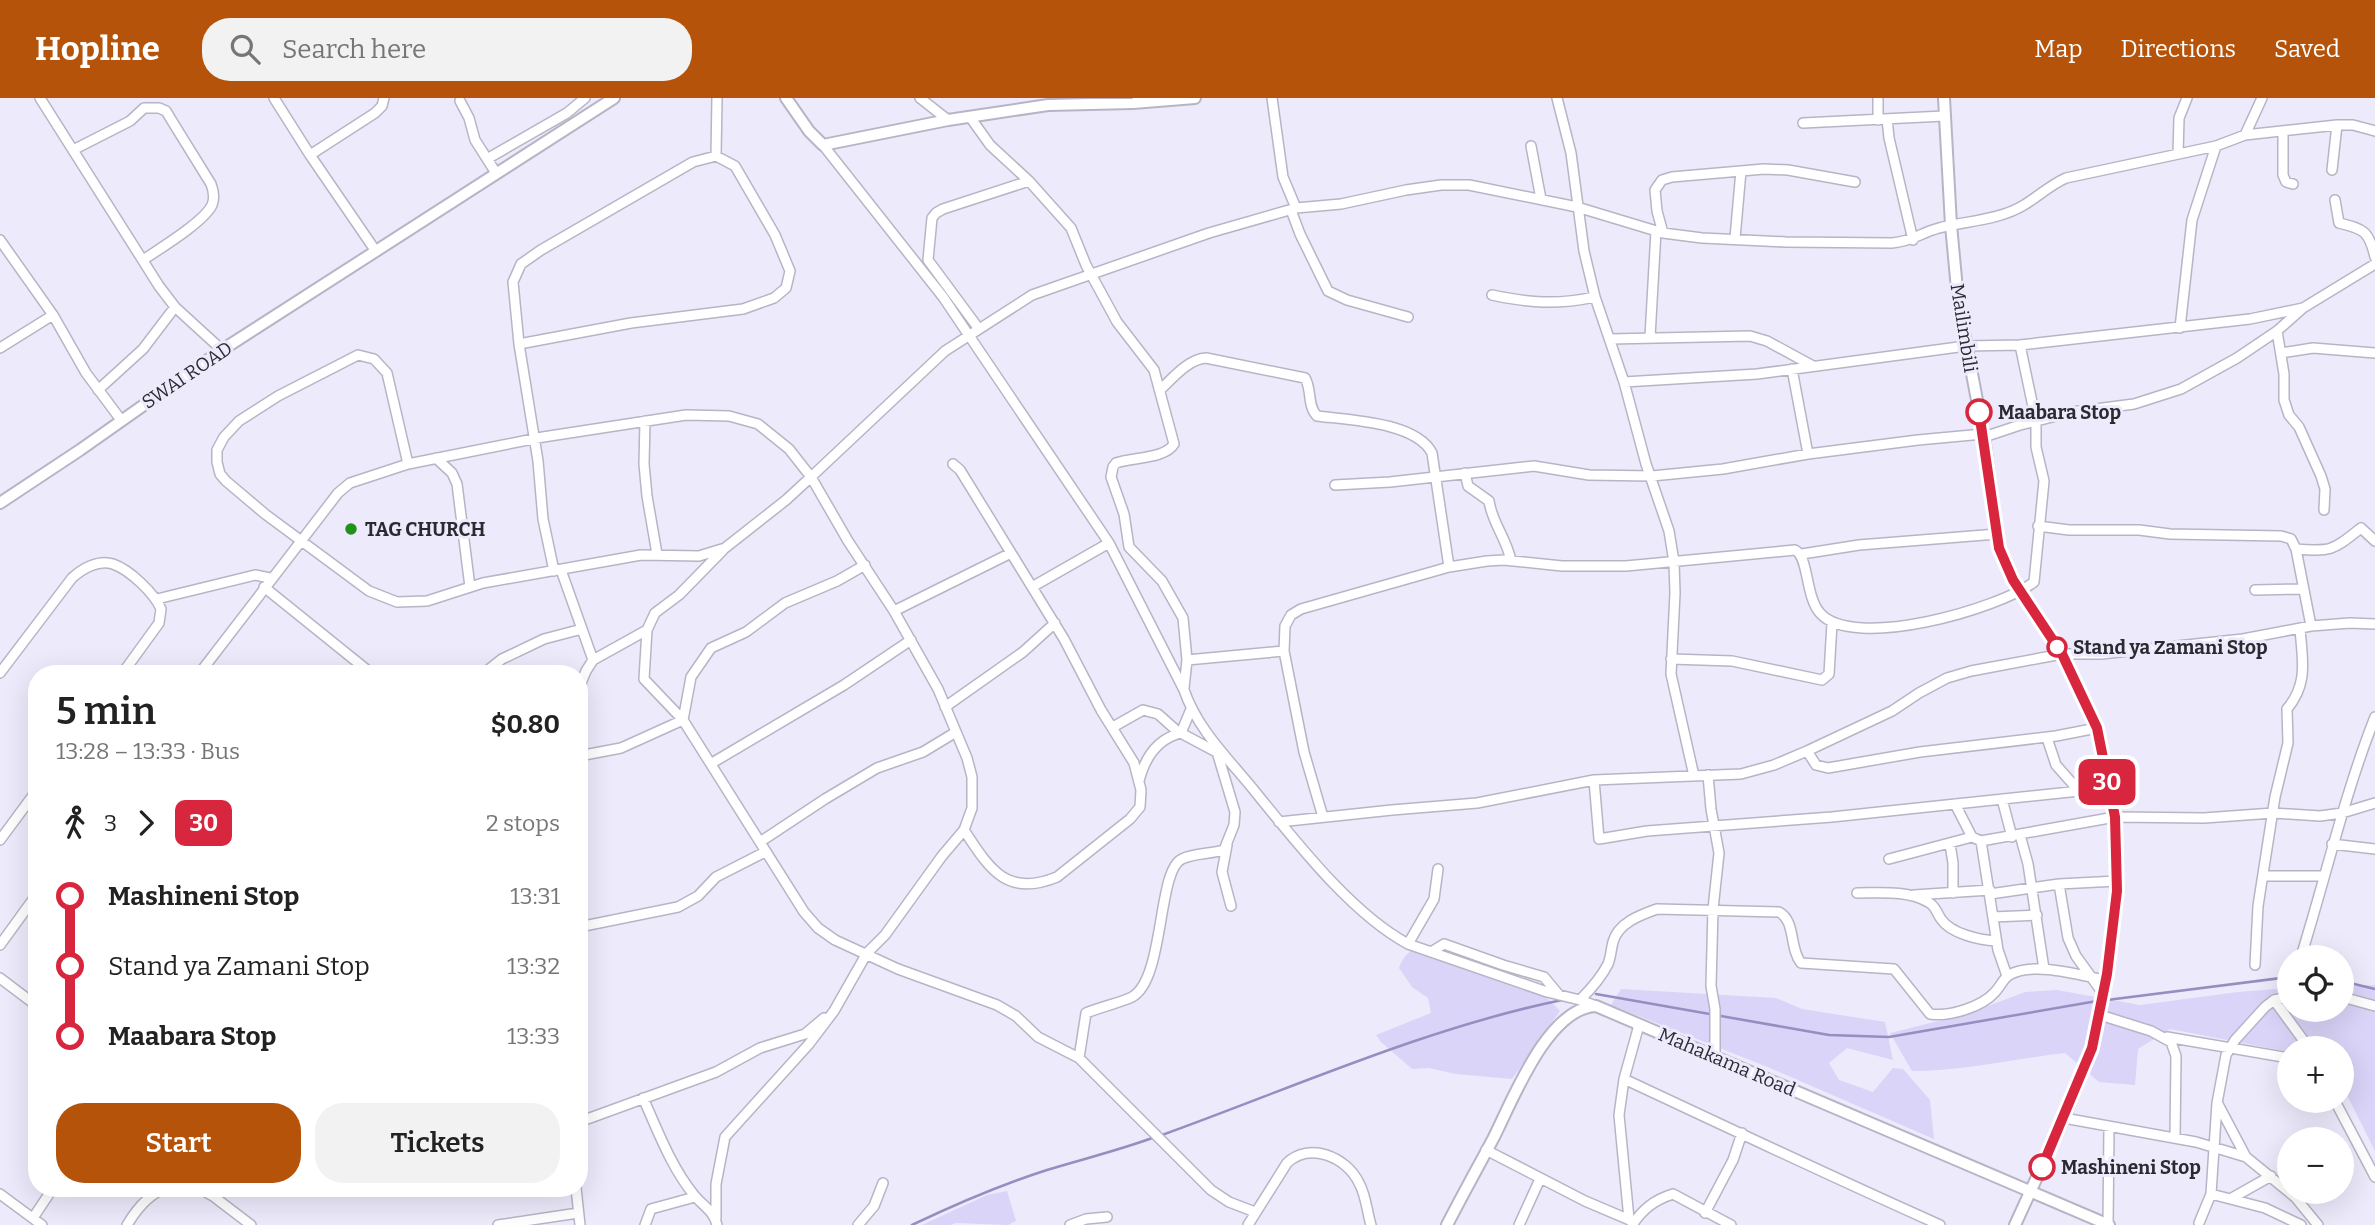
<!DOCTYPE html>
<meta charset="utf-8">
<style>
body{margin:0;font-family:Bitter,serif;background:#f2f2f2;color:#222;height:100vh;display:flex;flex-direction:column;font-size:26px;white-space:nowrap}
*{box-sizing:border-box;margin:0}
p{font-size:23px;color:#767676}
.icon{flex:none;width:38px;height:38px;fill:none;stroke:currentColor;stroke-width:2;stroke-linecap:round;stroke-linejoin:round}
.map{position:relative;flex:1;overflow:hidden}
.details{position:absolute;left:28px;top:567px;width:560px;height:532px;display:flex;flex-direction:column;background:#fff;border-radius:28px;box-shadow:0 7px 28px #0002}
.details>*{flex:none}
.badge{padding:0 14px;border-radius:10px;font-size:24px;line-height:46px}
.tools{position:absolute;left:2277px;top:847px;display:grid;gap:14px}
.tools a{display:grid;place-items:center;width:77px;height:77px;border-radius:50%;background:#fff;box-shadow:0 7px 28px #0002;font-size:35px}
.map>.badge{position:absolute;translate:-50% -50%;box-shadow:0 0 0 4px #fff}
.legs{display:flex;align-items:center;gap:10px;height:77px;padding:0 28px;font-size:23px}
.legs p{margin-inline-start:auto}
.head{display:flex;align-items:center;justify-content:space-between;height:119px;padding:0 28px}
h1{font-size:38px;font-weight:600;line-height:52px}
.action{display:flex;gap:14px;margin-top:auto;padding:14px 28px}
.action a{flex:1;height:80px;border-radius:28px;background:#b45309;color:#fff;font-size:28px;font-weight:600;line-height:80px;text-align:center}
.action a+a{background:#f2f2f2;color:#222}
ul{padding:0 28px;list-style:none}
li{display:flex;align-items:center;gap:24px;height:70px;font-size:26px}
li i{display:grid;place-items:center;width:10px;height:100%;margin:0 9px;background:currentColor}
li i::after{content:'';width:18px;height:18px;margin:-9px;border:5px solid;border-radius:50%;background:#fff}
li p{margin-inline-start:auto}
li:first-child i{background:linear-gradient(#0000 50%,currentColor 0)}
li:last-child i{background:linear-gradient(currentColor 50%,#0000 0)}
header{display:flex;align-items:center;gap:42px;box-sizing:border-box;height:98px;padding:0 35px;background:#b45309;color:#fff}
header strong{font-size:33px}
nav{display:flex;gap:38px;margin-inline-start:auto;font-size:24px}
.search{width:490px;height:63px;background:#f2f2f2;display:flex;align-items:center;gap:18px;box-sizing:border-box;padding:0 24px;border-radius:28px;color:#767676;font-size:26px}
.map>svg:first-child{display:block}
</style>
<header>
<strong>Hopline</strong>
<div class="search"><svg class="icon" aria-label="search" viewBox="0 0 24 24"><circle cx="10" cy="10" r="6"/><path d="M15 15l6 6"/></svg>Search here</div>
<nav><a>Map</a><a>Directions</a><a>Saved</a></nav>
</header>
<div class="map">
<svg width="2375" height="1127" viewBox="0 0 2375 1127">
<rect width="100%" height="100%" fill="#edeafc"/>
<path fill="#d9d4f8" d="M1428,848L1535,888L1560,913L1512,981L1456,976L1429,970L1412,971L1381,944L1376,937L1431,915L1428,900L1412,889L1399,870C1405,855 1412,849 1428,848Z
M2375,887V1053L2342,987V950H2289V954L2170,931L2138,951L2135,987L2099,984L2065,955C2014,961 1962,973 1912,973L1890,935L1967,916L2025,894L2057,892L2140,907L2238,894L2289,890V912H2342V888Z
M1621,891L1776,900L1802,911L1885,924L1893,962L1847,950L1829,965L1839,982L1873,994L1893,970L1903,971L1930,1002L1934,1041L1770,970L1611,907Z
M1007,1093L1016,1123L1008,1127L956,1125L950,1127H922L987,1097Z"/>
<g fill="none" stroke-linecap="round" stroke-linejoin="round">
<path stroke="#968dc0" stroke-width="2.5" d="M2342,883L2375,891
M1596,896L1829,937L1889,939L2097,903
M2107,902L2289,879
M1162,1037C1292,990 1426,930 1562,902
M912,1127C956,1106 1000,1087 1047,1072C1083,1061 1120,1052 1155,1039"/>
<defs>
<path id="minor" d="M40,0L159,188L175,209L222,252
M274,0L310,57L375,152
M920,0L948,22
M1272,0L1283,79L1296,110
M1557,0L1571,55L1584,153L1595,199L1624,284L1646,366L1669,433L1674,464L1675,495L1671,576L1694,678
M1878,0V22
M460,3L469,20L475,42L496,75
M970,19L990,47L1029,83L1071,130L1086,167L1117,224L1154,272L1174,346C1165,361 1133,359 1116,365L1113,369L1111,379L1124,416L1129,449L1162,483L1183,520L1187,562L1184,590
M1887,21L1889,40L1913,142
M1803,25L1944,18
M2283,33V77L2286,84L2293,86
M2245,37L2262,0
M823,47L943,199L1109,445L1184,592C1198,633 1231,663 1257,696C1297,745 1352,816 1408,846L1547,894L1580,902L1596,908
M1531,48L1541,101
M73,52L130,23L144,10H159L166,13L172,23L211,86C214,94 215,100 212,107C204,124 159,151 143,162
M2178,56L2179,20L2187,0
M310,57L375,15L382,8L384,0
M716,58L717,0
M487,61L567,15L585,0
M2332,72L2337,27
M2335,102L2339,125C2364,131 2369,133 2375,159
M1291,112L1300,136L1328,193L1347,202L1408,219
M1663,135L1657,113L1655,92L1662,82L1672,79L1764,71L1788,72L1855,84
M1735,140L1741,73
M0,142L53,217L86,275L121,322
M1492,197C1530,205 1557,207 1595,199
M2180,230L2192,122L2216,48
M979,231L928,162L932,120L936,115L943,111L1029,83
M2277,233L2284,276V302L2289,317L2299,329L2321,378L2325,391L2324,412
M1650,239L1656,133
M1610,241L1750,238L1767,243L1813,268
M519,246L631,225L743,211L774,200L786,190L790,173L775,137L735,68L716,58L693,64L541,152L521,166L513,184L519,246L538,363L543,421L554,473
M0,250L53,217
M2281,255L2313,250L2375,255
M1792,271L1808,356
M1624,284L1757,276L1966,248L2020,247L2250,221L2303,210
M98,292L143,251L175,209
M1160,292C1172,281 1188,261 1206,260L1305,280C1312,291 1307,308 1317,318C1349,322 1416,324 1432,355L1449,469
M645,323L644,366L647,398L657,456
M1984,339L2020,327L2072,314L2134,306L2181,291L2237,260L2277,233L2303,210L2375,166
M436,360L452,375L457,386L470,489
M408,366L387,275L374,261L358,257L278,298L239,323L224,339L217,352V364L220,376L226,383L265,416L369,493L397,504L427,503L483,485L641,457L699,458L725,450L786,402L811,379L848,443L894,513L938,591L967,660L972,679V710L964,732L942,758L885,837L867,855L834,913L809,946L725,1039L716,1086V1120
M953,366L960,372L1064,541L1101,612L1134,665L1141,692L1140,709L1130,721L1057,779C1006,800 989,770 964,732
M1465,375L1468,388L1489,403C1492,425 1507,441 1511,463
M1335,387L1390,384L1534,368L1589,377L1652,378L1723,371L1808,356L1918,342L1983,336
M2038,428L2069,432H2139L2170,436L2281,438L2291,441L2296,451L2311,528
M2296,451C2332,454 2333,452 2361,430L2375,443
M723,452L679,497L655,515L647,532L644,581L683,622L804,814L818,830L835,842L898,871L997,907L1016,918L1038,939L1079,960L1211,1092L1229,1104L1255,1114
M1802,456L1859,447L1997,436
M561,472L593,562
M264,489L372,576
M1032,489L1109,445
M2255,492L2303,491
M157,501L255,477L270,480
M894,513L1011,455
M1671,561L1732,563L1822,582L1829,576L1832,525
M1187,562L1284,553
M0,575L72,480C82,471 98,461 113,466C130,472 154,495 161,511L159,525L122,576
M199,576L338,395L350,385L408,366L543,339L686,317L729,318L758,326L789,351L811,379L945,253L1032,197L1209,135L1296,110L1341,106L1406,92L1441,87H1469L1577,109L1663,135L1702,140L1786,144L1892,145C1914,143 1920,135 1939,130C1966,123 2000,122 2024,107C2039,98 2050,87 2066,80L2216,48L2245,37L2337,27H2353L2375,33
M483,576L502,561L544,541L582,531
M579,590L586,573L593,562L647,532
M945,609L1023,554L1055,525
M1113,629L1143,612L1158,616L1177,633L1222,657
M2047,640L2056,667L2079,693
M1807,653L1816,667L1828,670L1920,654L2056,638L2097,630
M579,658L621,650L683,622L691,579L711,550L746,534L785,505L837,483L865,467
M712,665L844,587L911,542
M1708,677L1711,711L1719,755L1713,811L1711,888L1715,911V959
M1594,682L1599,741L1647,733L1832,719L2108,690
M1139,683C1145,659 1157,641 1181,635L1191,611
M2002,701L2012,739
M1955,706L1972,739L1981,743L2115,719L2204,720L2273,715L2320,718L2342,715L2375,705
M1323,719L1304,654L1284,553L1285,528L1291,517L1301,511L1449,469L1487,463L1504,462L1562,468H1626L1795,452C1809,459 1805,498 1820,515C1853,553 1999,511 2034,484L2044,383L2036,349V323L2020,247
M1279,724L1392,712L1477,705L1594,682L1741,676L1774,667L1807,653L1892,613L1919,595L1947,580L1971,573L2062,556H2101L2243,541L2311,528L2350,525L2375,526
M2020,737L2028,766L2044,871
M0,742L37,692
M1981,743L1998,852L2007,878
M760,744L825,701L877,670L923,654L956,634
M1950,746L1953,765V795
M2332,746L2375,751
M1227,747L1222,774L1231,808
M1889,761L1972,739
M2263,778H2324
M2059,786L2068,840L2076,858L2102,894
M1857,795C1879,795 1908,792 1928,804C1936,808 1936,814 1941,821C1951,836 1980,842 1996,843
M1990,796L2059,786L2117,783
M1914,797L1990,792
M1993,819L2037,817
M579,829L678,809L698,798L716,779L765,754
M1408,846L1434,801L1438,771
M0,847L37,796
M2303,852C2327,774 2345,695 2375,619
M1431,854L1444,846L1503,867L1544,879L1559,897
M2255,867L2258,808L2275,699L2288,645L2287,611C2309,585 2302,561 2300,530
M0,880L37,908
M2342,899L2375,908
M1580,902C1591,891 1601,880 1608,866C1611,859 1611,851 1613,844C1618,825 1640,817 1657,811L1779,814C1796,823 1789,850 1801,865L1894,871L1930,916C1949,919 1982,909 1995,894C2000,889 2003,881 2009,877C2034,863 2079,877 2105,882
M2274,902L2309,950
M2100,917L2151,933L2171,944L2176,958L2175,1040
M2167,939L2289,960
M1079,960L1086,915C1098,910 1122,904 1132,899C1165,881 1157,772 1182,761C1194,755 1211,756 1224,752L1234,727L1235,714L1217,654
M1624,981C1729,1030 1834,1080 1940,1127
M643,1000C658,1033 671,1069 694,1097C703,1108 714,1113 717,1127
M2335,1003L2375,1079
M2218,1006L2246,1059
M2064,1020L2196,1044L2246,1059L2295,1099L2318,1127
M579,1024L716,974L760,950L805,936L824,920
M1486,1052L1585,1103L1632,1123
M199,1090L213,1098L251,1127
M576,1090L580,1127
M0,1096L42,1127
M2211,1096L2265,1110L2301,1127
M2232,1100L2271,1078
M1705,1115L1733,1062L1742,1035
M33,1120L53,1090
M1629,1121L1619,1017L1624,981L1639,927
M2199,1125L2211,1096L2217,1005L2226,957L2235,942L2265,909L2274,902L2289,899
M127,1127C136,1112 149,1095 167,1090
M498,1127L578,1115
M645,1127L651,1111L695,1099
M858,1127L874,1108L883,1085
M1070,1127L1086,1121L1107,1119
M1248,1127L1287,1065C1309,1044 1346,1058 1359,1085C1366,1097 1367,1114 1371,1127
M1519,1127L1540,1081
M1632,1127C1643,1111 1654,1102 1673,1096L1731,1127
M2108,1127L2109,1029"/>
<path id="tertiary" d="M786,0L809,33L823,47L948,22L1048,7L1133,5L1195,0
M1944,0L1951,127L1958,202L1984,339L1999,450L2013,482L2062,556L2097,630L2115,719L2117,793L2107,876L2092,950L2064,1020L2015,1127
M0,405L80,352L222,252L614,0
M1447,1127C1462,1098 1478,1069 1493,1041C1512,1004 1547,910 1596,908L2109,1127"/>
</defs>
<use href="#minor" stroke="#b7b5c5" stroke-width="12"/>
<use href="#tertiary" stroke="#b7b5c5" stroke-width="14"/>
<use href="#minor" stroke="#fff" stroke-width="9"/>
<use href="#tertiary" stroke="#fff" stroke-width="10"/>
</g>
<g fill="none" stroke-linecap="round" stroke-linejoin="round">
<defs>
<path id="line-1" d="M1979,314L1999,450L2013,482L2062,556L2097,630L2115,719L2117,793L2107,876L2092,950L2042,1069"/>
</defs>
<use href="#line-1" stroke="#fff" stroke-width="16"/>
<use href="#line-1" stroke="#d7263d" stroke-width="10"/>
</g>
<g fill="#fff" stroke="#d7263d" stroke-width="3.5">
<circle cx="1979" cy="314" r="12"/>
<circle cx="2057" cy="549" r="9"/>
<circle cx="2042" cy="1069" r="12"/>
</g>
<circle fill="#22911a" stroke="#edeafc" stroke-width="2.5" cx="351" cy="431" r="7"/>
<g text-anchor="middle" dominant-baseline="central" stroke-width="6" stroke-linejoin="round" paint-order="stroke">
<g font-size="19" fill="#2b2a31" stroke="#edeafc">
<text transform="translate(1964 230) rotate(81)">Mailimbili</text>
<text transform="translate(187 277) rotate(-34)">SWAI ROAD</text>
<text transform="translate(1727 964) rotate(23)">Mahakama Road</text>
</g>
<g font-size="19" font-weight="bold" fill="#2b2a31" stroke="#edeafc" text-anchor="start">
<text x="1998" y="314">Maabara Stop</text>
<text x="2073" y="549">Stand ya Zamani Stop</text>
<text x="2061" y="1069">Mashineni Stop</text>
</g>
<g font-size="19" font-weight="bold" fill="#2b2a31" stroke="#edeafc" text-anchor="start">
<text x="365" y="431">TAG CHURCH</text>
</g>
</g>
</svg>
<div class="tools">
<a><svg class="icon" aria-label="locate" viewBox="0 0 24 24"><circle cx="12" cy="12" r="6"/><path d="M12 2v4M12 18v4M2 12h4M18 12h4"/></svg></a>
<a>+</a>
<a>−</a>
</div>
<b class="badge" style="left:2107px;top:684px;background:#d7263d;color:#fff">30</b>
<section class="details">
<div class="head"><div><h1>5 min</h1><p>13:28 – 13:33 · Bus</p></div><b>$0.80</b></div>
<div class="legs"><svg class="icon" aria-label="walk" viewBox="0 0 24 24"><circle cx="13" cy="4" r="2"/><path d="M13 8l-2 6 4 7M11 14l-3 7M7 12l3-4h3l4 4"/></svg>3<svg class="icon" aria-label="forward" viewBox="0 0 24 24"><path d="M9 5l7 7-7 7"/></svg><b class="badge" style="background:#d7263d;color:#fff">30</b><p>2 stops</p></div>
<ul>
<li><i style="color:#d7263d"></i><b>Mashineni Stop</b><p>13:31</p></li>
<li><i style="color:#d7263d"></i><span>Stand ya Zamani Stop</span><p>13:32</p></li>
<li><i style="color:#d7263d"></i><b>Maabara Stop</b><p>13:33</p></li>
</ul>
<div class="action"><a>Start</a><a>Tickets</a></div>
</section>
</div>
